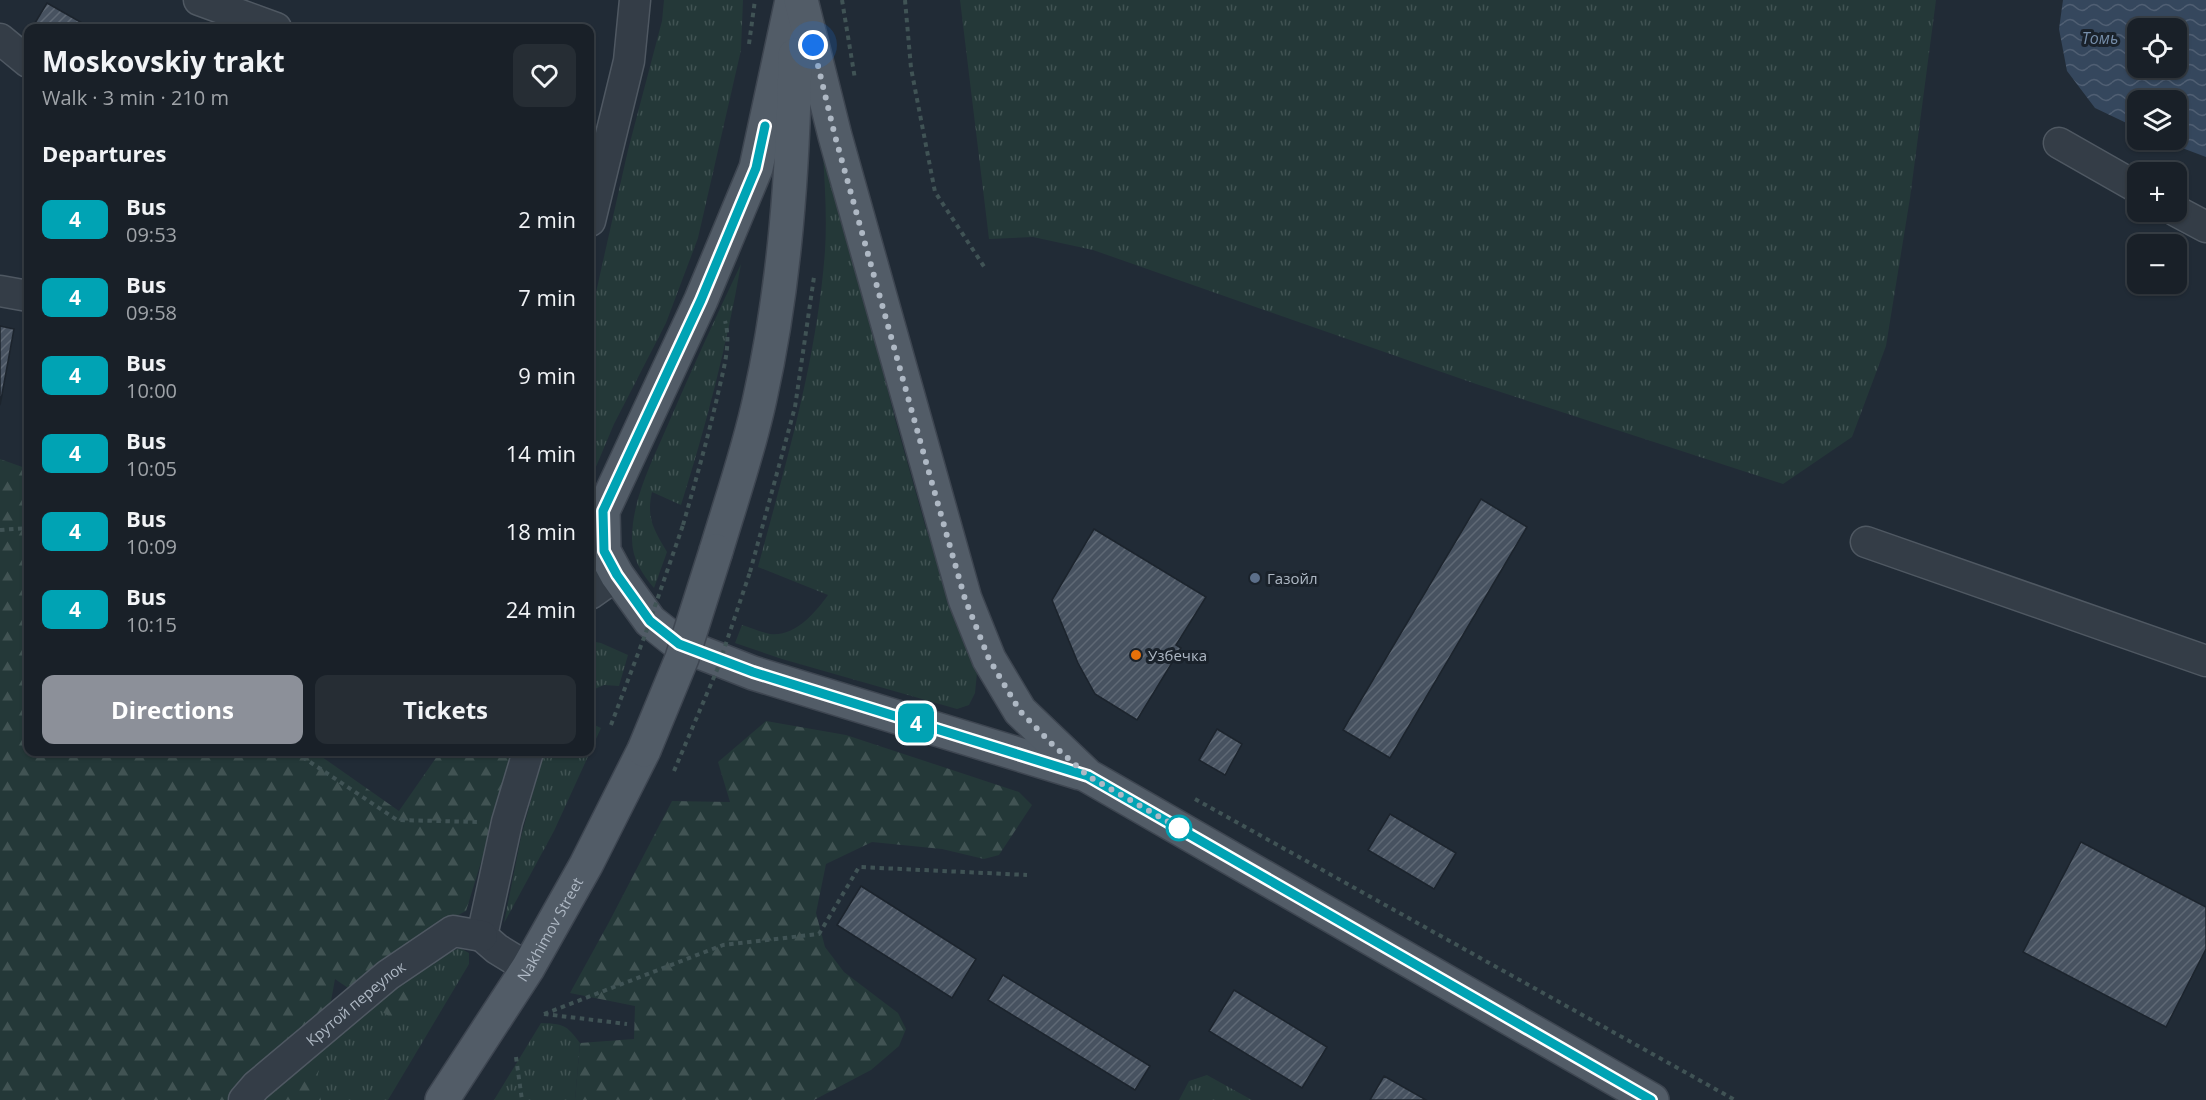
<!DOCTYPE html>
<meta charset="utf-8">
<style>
body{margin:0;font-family:"Open Sans",sans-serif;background:#262d34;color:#f1f3f6;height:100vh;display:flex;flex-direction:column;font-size:22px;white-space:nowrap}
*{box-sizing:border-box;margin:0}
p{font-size:20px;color:#9fa3a8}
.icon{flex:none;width:33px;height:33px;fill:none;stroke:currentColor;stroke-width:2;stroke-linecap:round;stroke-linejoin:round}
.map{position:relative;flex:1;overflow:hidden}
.sheet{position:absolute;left:24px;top:24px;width:570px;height:732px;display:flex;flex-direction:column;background:#192028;border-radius:12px;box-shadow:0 2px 4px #0004,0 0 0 2px #373e45}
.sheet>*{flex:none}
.badge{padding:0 12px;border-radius:9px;font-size:21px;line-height:39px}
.fabs{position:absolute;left:2127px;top:18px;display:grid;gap:12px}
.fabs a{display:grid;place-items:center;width:60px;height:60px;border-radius:12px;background:#192028;box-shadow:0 2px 4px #0004,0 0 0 2px #373e45;font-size:30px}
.you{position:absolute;width:30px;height:30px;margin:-15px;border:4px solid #fff;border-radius:50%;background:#1a73e8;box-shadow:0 0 0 9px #1a73e833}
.map>.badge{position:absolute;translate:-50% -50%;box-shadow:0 0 0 3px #fff}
h2{padding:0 18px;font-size:22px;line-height:54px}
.round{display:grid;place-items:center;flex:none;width:63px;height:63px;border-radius:12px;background:#262d34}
.headline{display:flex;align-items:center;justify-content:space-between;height:102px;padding:0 18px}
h1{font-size:28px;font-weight:700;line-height:45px}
.cta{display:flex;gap:12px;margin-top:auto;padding:12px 18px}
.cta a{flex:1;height:69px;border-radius:12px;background:#8c9099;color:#fff;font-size:24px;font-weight:700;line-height:69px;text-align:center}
.cta a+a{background:#262d34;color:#f1f3f6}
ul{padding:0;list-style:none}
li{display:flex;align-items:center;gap:18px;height:78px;padding:0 18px}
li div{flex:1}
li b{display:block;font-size:22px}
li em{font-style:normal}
li .badge{min-width:66px;font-weight:700;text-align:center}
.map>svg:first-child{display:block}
</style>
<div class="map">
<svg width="2206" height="1100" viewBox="0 0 2206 1100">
<defs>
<pattern id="grass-tufts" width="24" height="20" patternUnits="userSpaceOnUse" patternTransform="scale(1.5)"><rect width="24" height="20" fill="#243838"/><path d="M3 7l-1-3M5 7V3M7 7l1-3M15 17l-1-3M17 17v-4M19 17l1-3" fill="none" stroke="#415353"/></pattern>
<pattern id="forest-firs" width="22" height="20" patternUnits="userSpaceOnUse" patternTransform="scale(1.5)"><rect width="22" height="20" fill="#243838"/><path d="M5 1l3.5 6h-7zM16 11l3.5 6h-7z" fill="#415353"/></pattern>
<pattern id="water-waves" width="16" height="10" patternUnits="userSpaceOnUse" patternTransform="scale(1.5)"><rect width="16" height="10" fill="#35475d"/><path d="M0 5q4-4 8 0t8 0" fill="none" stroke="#505f73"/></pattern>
<pattern id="building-hatch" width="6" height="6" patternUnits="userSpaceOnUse" patternTransform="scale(1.5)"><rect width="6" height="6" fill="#475260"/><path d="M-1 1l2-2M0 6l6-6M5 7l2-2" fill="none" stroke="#5f6975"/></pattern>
</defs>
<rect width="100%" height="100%" fill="#212b36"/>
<path fill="url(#grass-tufts)" d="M664,0H743L741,50L698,238L666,323L614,424L590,481V319L628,150L662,21Z
M960,0H1936L1910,198L1886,346L1852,437L1783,484L1476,384L1093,250L1033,237L989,239Z
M823,155L848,234L895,419L925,525L959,630L977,673L975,693L969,705L957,709L782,659L735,643L742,625C751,628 761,632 770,634C795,637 815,613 828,595L758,567C786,463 817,359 825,251C827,219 825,187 823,155Z
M741,264C727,345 706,426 681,505L652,492C646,518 654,530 667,552L654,588C642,574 632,559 632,539C632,498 653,460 669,422C692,369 716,316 741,264Z
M590,641L601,643L628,655L619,686L604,685L590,691Z
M590,723L601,728L554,831L504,923L521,837L544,752H590Z
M460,948L469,953V964L388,1100H265L369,1007L447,953Z
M541,1023C563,1024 566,1024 580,1043L575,1100H494Z
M1207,1075L1252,1100H1179L1189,1081Z"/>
<path fill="url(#forest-firs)" d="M0,459L28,469V752H315L399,811L440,752H515L466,911L435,927L400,1024L335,979L316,1084L321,1100H0Z
M766,721L846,735L1019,792L1032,805L999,855L984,859L942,849L872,842L826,864L816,913L825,947L844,972L898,1013L906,1029L899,1046L871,1070L814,1100H575L580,1043L634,1039L635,1006L570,993L608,924L672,801L730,802L718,762Z"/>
<path fill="url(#water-waves)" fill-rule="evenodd" d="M2063,0H2206V157L2161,140H2176V100H2138L2137,128L2095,108L2067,71L2059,29ZM2138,28H2176V68H2138Z"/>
<path fill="url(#building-hatch)" stroke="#1c242d" stroke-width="1.5" d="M47,3L91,28H32Z
M0,326L14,329L0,405Z
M1481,499L1527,527L1390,758L1343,730Z
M1094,529L1206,597L1176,645L1181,648L1137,720L1095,694L1078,663L1052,600Z
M1217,729L1242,744L1225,775L1199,760Z
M1390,814L1456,853L1434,889L1368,850Z
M2081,842L2206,907V949L2166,1027L2023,952Z
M861,886L976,959L952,998L837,925Z
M1003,975L1150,1066L1135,1090L988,1000Z
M1234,990L1327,1047L1302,1088L1209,1031Z
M1384,1076L1426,1100H1370Z"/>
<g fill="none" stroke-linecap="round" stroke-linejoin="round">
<defs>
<g id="minor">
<path d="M199,0L276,28"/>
<path d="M0,39L28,62"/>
<path d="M2059,143L2138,188"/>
<path d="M2176,211L2206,227"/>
<path d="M590,221L629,61L635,0"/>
<path d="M0,291L28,296"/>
<path d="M1866,542L2206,661"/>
<path d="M590,594L617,575"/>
<path d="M528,968L497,949L482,936L507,822L528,752"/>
<path id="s1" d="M244,1100L256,1086L388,975L453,931L482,936"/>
</g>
<g id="major">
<path d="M792,0L756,168L701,300L603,511L604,551L617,575L650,621L679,644L753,673L1080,773"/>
<path d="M801,0L835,136L965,599L989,659L1020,711L1088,776L1652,1100"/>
<path d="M716,551C731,501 749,450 760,398C785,286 793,170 795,55"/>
<path id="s2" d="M442,1100L528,968L586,865L644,750"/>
</g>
</defs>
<use href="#minor" stroke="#4f5862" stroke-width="33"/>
<use href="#major" stroke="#3e4651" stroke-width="36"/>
<path stroke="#405355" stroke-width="4" stroke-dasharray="4.5 4.5" stroke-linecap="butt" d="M842,0L855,79
M905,0L911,68L935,192L985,268
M749,44L755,0
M683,525C695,483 707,441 717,398C722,374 732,345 725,321
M0,530L28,528
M750,572L795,407L814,277
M295,752L397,820L479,822
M1195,799L1735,1100
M544,1014L723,945L819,934L859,867L1027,875
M544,1014L627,1024
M516,1057L522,1100"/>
<use href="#minor" stroke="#343d47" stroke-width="30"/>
<use href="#major" stroke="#525c67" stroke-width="33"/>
<defs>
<path id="major-bridge" d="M644,750L682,658L716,551"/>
</defs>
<use href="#major-bridge" stroke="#3e4651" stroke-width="36" stroke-linecap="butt"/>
<path stroke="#405355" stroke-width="4" stroke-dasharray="4.5 4.5" stroke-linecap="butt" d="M611,725L645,635L683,525
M674,771L717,670L750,572"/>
<use href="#major-bridge" stroke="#525c67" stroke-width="33"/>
</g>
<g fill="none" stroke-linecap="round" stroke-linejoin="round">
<defs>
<path id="line" d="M765,126L756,168L701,300L603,511L604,551L617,575L650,621L679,644L753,672L1088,776L1651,1100"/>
</defs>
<use href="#line" stroke="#fff" stroke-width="14"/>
<use href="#line" stroke="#00a3b4" stroke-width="9"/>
<path stroke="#aeb8c4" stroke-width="6" stroke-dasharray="0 10.8" d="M813,45L835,136L926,462L965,599L989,659L1020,711L1053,745L1088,776L1179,828"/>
</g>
<circle fill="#5c6f8a" stroke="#1a222b" stroke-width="2" cx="1255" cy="578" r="6"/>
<circle fill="#e8710a" stroke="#1a222b" stroke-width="2" cx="1136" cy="655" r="6"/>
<circle fill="#fff" stroke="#00a3b4" stroke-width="3" cx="1179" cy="828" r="12"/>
<g text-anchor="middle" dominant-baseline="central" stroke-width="6" stroke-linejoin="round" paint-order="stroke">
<g font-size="15" fill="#aeb8c4" stroke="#1a222b" text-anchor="start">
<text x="1267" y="578">Газойл</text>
<text x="1148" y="655">Узбечка</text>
</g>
<g font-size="15" fill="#aeb8c4" stroke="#1a222b">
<text stroke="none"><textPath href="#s2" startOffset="202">Nakhimov Street</textPath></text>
<text stroke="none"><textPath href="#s1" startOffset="148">Крутой переулок</textPath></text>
</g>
<g font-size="16" font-style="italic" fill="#778fab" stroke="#1a222b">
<text x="2100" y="38">Томь</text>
</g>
</g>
</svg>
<div class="fabs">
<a><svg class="icon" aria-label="locate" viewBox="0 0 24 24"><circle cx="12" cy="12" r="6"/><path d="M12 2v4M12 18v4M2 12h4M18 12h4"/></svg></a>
<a><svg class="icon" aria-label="layers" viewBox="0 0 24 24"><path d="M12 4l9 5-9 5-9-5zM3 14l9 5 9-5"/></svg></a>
<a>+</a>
<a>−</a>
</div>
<div class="you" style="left:813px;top:45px"></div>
<b class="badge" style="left:916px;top:723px;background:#00a3b4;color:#fff">4</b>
<section class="sheet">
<div class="headline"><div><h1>Moskovskiy trakt</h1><p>Walk · 3 min · 210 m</p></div><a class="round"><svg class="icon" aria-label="heart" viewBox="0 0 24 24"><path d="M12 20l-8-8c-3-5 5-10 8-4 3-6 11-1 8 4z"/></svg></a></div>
<h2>Departures</h2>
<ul>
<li><span class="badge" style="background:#00a3b4;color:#fff">4</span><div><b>Bus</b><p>09:53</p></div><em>2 min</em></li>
<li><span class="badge" style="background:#00a3b4;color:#fff">4</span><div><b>Bus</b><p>09:58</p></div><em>7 min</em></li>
<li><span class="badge" style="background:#00a3b4;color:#fff">4</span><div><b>Bus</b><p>10:00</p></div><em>9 min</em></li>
<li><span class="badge" style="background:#00a3b4;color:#fff">4</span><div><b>Bus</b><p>10:05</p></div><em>14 min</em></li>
<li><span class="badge" style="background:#00a3b4;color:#fff">4</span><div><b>Bus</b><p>10:09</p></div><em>18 min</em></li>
<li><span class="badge" style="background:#00a3b4;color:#fff">4</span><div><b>Bus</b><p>10:15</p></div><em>24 min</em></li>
</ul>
<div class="cta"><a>Directions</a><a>Tickets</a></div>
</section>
</div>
